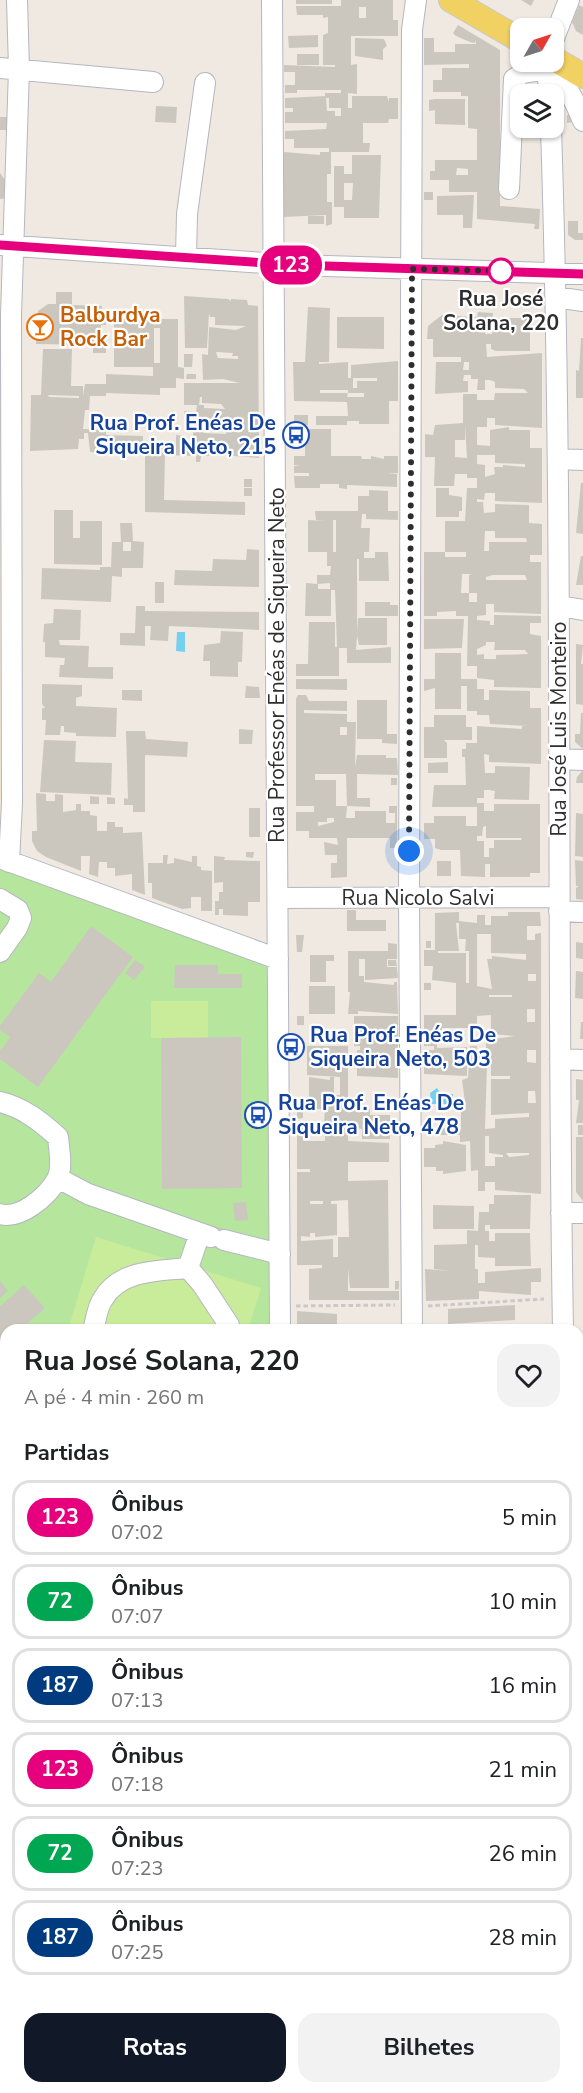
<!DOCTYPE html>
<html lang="pt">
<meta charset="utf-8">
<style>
body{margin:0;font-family:"Nunito Sans",sans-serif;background:#f2f2f2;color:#202124;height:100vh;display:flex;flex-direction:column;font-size:22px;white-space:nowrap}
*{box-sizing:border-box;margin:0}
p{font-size:20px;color:#757577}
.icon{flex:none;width:33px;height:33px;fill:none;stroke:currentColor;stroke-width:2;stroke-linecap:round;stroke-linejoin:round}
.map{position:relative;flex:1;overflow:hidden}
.sheet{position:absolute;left:0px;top:1324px;width:584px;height:770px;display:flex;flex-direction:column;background:#fff;border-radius:18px 18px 0 0;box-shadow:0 2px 4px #0004}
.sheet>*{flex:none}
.badge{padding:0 12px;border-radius:20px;font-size:21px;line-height:39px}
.needle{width:39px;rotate:51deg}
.buttons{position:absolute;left:510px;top:18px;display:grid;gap:12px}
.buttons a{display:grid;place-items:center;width:54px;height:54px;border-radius:12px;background:#fff;box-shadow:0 2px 4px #0004;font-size:30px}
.you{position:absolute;width:30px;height:30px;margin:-15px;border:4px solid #fff;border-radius:50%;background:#1a73e8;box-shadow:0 0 0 9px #1a73e833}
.map>.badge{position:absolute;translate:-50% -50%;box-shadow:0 0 0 3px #fff}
h2{padding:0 24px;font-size:22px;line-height:54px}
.round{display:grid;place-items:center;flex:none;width:63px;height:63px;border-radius:18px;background:#f2f2f2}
.headline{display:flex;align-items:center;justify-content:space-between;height:102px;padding:0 24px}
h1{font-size:28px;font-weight:700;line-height:45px}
.button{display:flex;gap:12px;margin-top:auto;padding:12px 24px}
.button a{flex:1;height:69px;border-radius:18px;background:#111827;color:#fff;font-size:24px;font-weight:700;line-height:69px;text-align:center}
.button a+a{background:#f2f2f2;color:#202124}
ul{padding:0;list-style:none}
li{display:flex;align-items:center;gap:18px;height:75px;margin:0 12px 9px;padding:0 12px;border:3px solid #e0e0e0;border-radius:18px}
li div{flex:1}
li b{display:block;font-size:22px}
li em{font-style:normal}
li .badge{min-width:66px;font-weight:700;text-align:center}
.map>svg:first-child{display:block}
</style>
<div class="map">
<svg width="583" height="2093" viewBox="0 0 583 2093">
<rect width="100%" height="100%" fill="#efe9e1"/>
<path fill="#f0e6d1" d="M0,295H6L9,808L0,849Z
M583,1403V1689L578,1687V1404Z"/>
<path fill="#b6e59e" d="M0,861L271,962L280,1330H6V1535L0,1534Z"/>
<path fill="#c9ec9a" d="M151,1001H208V1039L151,1038Z
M96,1237L261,1288L248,1330H68Z"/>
<path fill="#75cff0" d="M177,632H185V652L176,651Z
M437,1088L441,1094H453V1104H431L430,1093Z"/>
<path fill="#cbc7bf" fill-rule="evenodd" d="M296,0H332V4H296Z
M341,0H393V20H398V36H351V65L357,64V94L348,93V108H352V96H387L389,102V98H398V119H389L388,123H363V143H370L369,152H331V174H327V202H332V224L326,226V215L284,217V152L320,155V152H329V148H294V139H285V131L326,129L327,123H285V112H293V108H285V98L325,96V93H341V90H297V93H285V85H295V72H284V65L335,67V65H323V35L328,33V17L323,18V15H297L296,6H341ZM359,7H366V18H359ZM326,98H329V108H341V116H335V111H327Z
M521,0H534L531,6Z
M579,5L583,7V35L576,31L572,22Z
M458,25L500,50V206L540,209L539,229H534L535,224L477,219V192H449V180H430V171H435V160H477V129L468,128V96H461V92H433V80H442V68H469V64L424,65V38H434V52H455V44H476V40L475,43L470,42L456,36L453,33ZM457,168L468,169V175H456Z
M318,35V47L289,48L288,36Z
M355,38L384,39L387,46L383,49V60L355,56Z
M297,54H319V65H297Z
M435,99H465V125L435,124V110L429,111V100Z
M156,106L177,107L176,123L155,122Z
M567,115H574V122L567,123Z
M0,117H8L7,130H0Z
M352,155H381L379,218H344V207H334V166H344V174H352ZM344,183H353L352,200H344Z
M0,173L5,180L6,198L0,199Z
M424,192H433V200H424Z
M474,195L472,228H463V215H437V196Z
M308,216H324V224H308Z
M568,221H578V233H583V240H575L568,235Z
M56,292H72V305L102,306L101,316H106V325H101V334H106V353H93V345L36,344L38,311L48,304H56Z
M184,296L228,299L231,301V299L247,300L248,305L258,306L259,458L209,454V456H201L200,462H196V456L165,455L164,500L245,502V515L145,512V444L176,445V435L184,436V448H190V443H193V418L184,417V411L196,412L197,405H184V383H240L223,379L203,380L202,354L208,355L209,327L236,330L246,326L215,325V317H210L209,313L207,348H185ZM216,352L233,353L232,356H238V359L218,358ZM200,397H202V403L221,404L225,409L204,408V405H199ZM203,428L226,429V434L203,433Z
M308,307L330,308L329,362H319V364L348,362V378H351V365L398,361V401H389V424H359V421H347V425H316V416H348L347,402L294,401L293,362H305ZM353,378H377V381H357V388H353ZM320,390H348V393H364V397H347L348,393H320Z
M478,312L493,313L492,324H486L485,334H492L496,318H530V351H496L491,349V344H486L487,357L542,353V428L495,425V418H487V427H477V445L490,446V430L509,427V430H530V448H542V503L495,501V493H485L484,500L477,499V502H483L484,513L495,512V504L529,505V523L542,524V555H530V562H541V614L494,612V604H486V615L477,616V620L490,621V625H494V615L541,616V623H530V634L541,636V688L494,687V680L477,678V666H467L468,616H456V611L437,612V616H424V552H445V557H466V552H445V521H465L467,488H477V478H467V474H455L454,486H434L435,457H425V434L433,435L435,425L463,423V394H477V400H494L495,393H528L524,389L495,388V382L490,380H485V390H477L478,379H471V375H464L463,381H468V392L435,394L436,362H461V357H433V339H427L428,326L442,315L477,317ZM464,362H469V370H463ZM465,425L467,458L455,457V440H465ZM477,455H495V463L525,464V467L503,465V467H494L495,474L485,477V465L477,464ZM485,531H495V538H526L527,542H489V551H484ZM462,574H472L469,575V593H461ZM493,575H525L527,580H486V577ZM469,593H477V602H469ZM486,642H495L494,650H525L528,654L496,655V659H484V654L477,655V649L486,645Z
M337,317H384V349L337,348Z
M114,319H178V367L184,368V379L176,378V388H160V395L106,393V396H90L89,410H85L83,429L106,430V435L143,436V454L90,452L88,433H84V439H79L78,449L30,451L31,395H41L43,349H72L71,386H83V396L85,384H106V374L153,376V367H114ZM154,328H160V363H154ZM48,395L79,396V398L49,397Z
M581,338H583V398H576V370L579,371Z
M184,354H193L192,367H184Z
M187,374H196V379H186Z
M294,415H308V425H294Z
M305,429H331V456H361L362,459H371V456L384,459V456H398V473H387L397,474V487L347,485V489L339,488V484H320V488H295L294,476H309V473H294V466L300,465H294V456H305Z
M244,479H252V487H244Z
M581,483H583V534L576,533Z
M244,488H252V496H244Z
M436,488H449V495L462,497V511H459V517H436Z
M369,490L388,491V511H398V520L366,519V514H362L361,528H370L369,552H364V558H375V552H388L389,581H359V559H357V632L358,618H387V645H359L357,636L356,650L391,647V663H347V648H339V676H296V664H308L309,622H335V647H337L335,590H331V616H305L306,583L317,584V575H330L331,566H327V552H308V520L326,521L316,520L315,511H358V496H369ZM333,520H336V552H333ZM330,583V589H318V584Z
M54,510H73V538H80V521H102V565L54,564Z
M120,523H132L133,541L144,542L143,568H122V577L112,576L111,602L41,599L42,568L100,570V567H111L112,542H121ZM123,542H131V551H123Z
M247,549L259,550V587L174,585L175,570L212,571L213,559L246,560Z
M581,556H583V585H576Z
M155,582H164V603H155Z
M365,602H390V605H398V616H365Z
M136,606H145V611L259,612V630L169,626L168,641L150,640L151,626H145V646L120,645V633H135Z
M54,609L81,610L80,640H59L60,645L89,646L88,667H113V679L59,677L60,665H64L65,658L45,657V642H43L44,624L53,623Z
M424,619H464L462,648L424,649Z
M221,631L243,632L242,662H238V677L210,676V661H203L204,645L220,643Z
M576,644L583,645L581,664H583V705L576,704Z
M435,653H461V679H477V689H484V700H489V690L530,691V708H541V764L489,762V755L484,754L485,773H495V766L530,767L529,800L494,799L495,791L489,790H484V798H477V803H484V811H494V804H540V873H530V877H490V864H485V877L461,876L460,850H441L435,848V839H424V823H434V816H466V826H477V807H432L434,785H466L465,757H462V749H466V743H477V726L522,729V726H528L490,724L489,715H477V711H467V686H461V709H435V688L424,691V679H435ZM486,826V838H522L521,840H494V848H489V857H484V841H477V836H482L483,827Z
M296,679H347V690L296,689Z
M42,684L82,685V696L76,698V706L117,708L116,737L76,736V733L64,732V726H61L60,735H45L46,720H42V708H45L42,704Z
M246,686L259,687L260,698H245Z
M122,690H142V701L122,700Z
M298,695H306L309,701H347V711L304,710V713L347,714V722H356L355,767L357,755H386V758H397L398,775L357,774V798H370V807L347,806L346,774H315V780H336V806H347L346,818H355V811H386V823H395V813H389V806H397V848H390V838H347V877L331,878V863H337V855H325L324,842L338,845L337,838H309V831H296V812H314V806H296V699ZM340,727H347V735H340ZM327,818H334V822L318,826V822H327Z
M357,700H387V734H397V744L382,743V739H357Z
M581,713H583V749L575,742V734H580Z
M434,715H466V727H472V740H444L447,743V758H424V727H434Z
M239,729L253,730L252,744H239Z
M126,731H145L146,739L188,742L187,757L145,755V812H133V805H124V798L128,799Z
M44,740L76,741L75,762L112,763L111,795L40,792Z
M448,762V773H428V763Z
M583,770V783H576L577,777Z
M391,778H397V785H391Z
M36,793L46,794V801H55V794L63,795V812L76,810V804H81V811H90V815L97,816V831H107V822H115V827H123V833L142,832L145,895L132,890V874L115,876V868H107V862H99L98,877L89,874L90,856H81V871L46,857L37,851L32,841V831H37Z
M90,796L99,797V804H90Z
M107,797L115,798V804H107Z
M249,808H260V837H249Z
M576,813L583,814V857L575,856Z
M246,852H254L253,858L246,857Z
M163,855H168L167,864L174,863V858L192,862V856H197V866L201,867V870L212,871V911H201V897H191V908L182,909L152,898V883H148V863H163Z
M214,856L225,857L224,860L260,861V902H248V916L223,915V909H219V915H215V901H219V892H223V882L214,883Z
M575,860L583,861V900L576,899V888L579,886H576Z
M437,861H451V876H437Z
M347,910H356V920H386V931H347Z
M459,912V921L477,923V915H485V925H491V916H508V912H540L541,926H527V940H535V934L541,933V1194L495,1190V1182H485V1191H478V1170L471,1171L470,1141L460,1142V1135H438V1128L461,1129V1113L462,1109H466L462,1080L468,1078L470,1046H477V1056H486V1040L515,1036L491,1034V1015L477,1016V1028H442V1030H437V1048L467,1047V1076L424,1074V1050H434V1046H424V1015H456V983L432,980L433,966H424V950H435V913ZM456,923H459V939H466L465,951H469V983H466V953H438V951H459ZM477,934H491V953L526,954V960L492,956V959H487L492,989L477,986ZM528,974H536V981H528ZM489,995H512V997H489ZM527,1009H535V1022H527ZM527,1050H536V1063L527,1062ZM487,1064H491V1076H510V1079H491V1115L529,1113V1117L495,1119V1128L485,1129ZM528,1091H535L536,1103H528ZM485,1136H489V1153L503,1155V1157H495V1166H485ZM506,1153H529V1155L509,1157Z
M91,926L133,957L38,1087L0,1059V1051L10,1037L0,1030V1026L39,973L51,982Z
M296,935H304L302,952H297Z
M426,941H431V948H426Z
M576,942L583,943V959L576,958Z
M388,943L397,944V959H387V967H397L398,978L365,980V959H359V976H364V982L394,985V982H397L398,1014L358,1011V1014H348L350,992H348V951H388Z
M310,955H334V961H326V982H310Z
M135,960L145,967L134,980L125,973Z
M388,960H396L397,966H388Z
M175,965H218V974H242V988H174Z
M576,971L583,972V999L575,998Z
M424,983H431V990H424Z
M309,986H335V1014H309Z
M297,1016H304V1025H297Z
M354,1016H398V1078L357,1076V1050H360V1046H354Z
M581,1022H583V1039H580Z
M241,1037L242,1188L162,1189L161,1038Z
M307,1046H348V1110L370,1109V1115H390V1139H362V1129L353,1128V1122H324L325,1109H309V1077L330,1080V1077H334V1095H340V1077L307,1075Z
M576,1079L583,1080V1123H576L579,1100H576Z
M297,1108L303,1109V1118L297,1119Z
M578,1125H583V1135H578Z
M297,1128H303V1141H325V1128H348V1141L389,1143V1162H348V1181L388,1180L389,1288H350L348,1268V1291H399V1300H309V1269L322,1268V1265H297V1172H310V1169H297ZM348,1200L349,1237H338V1257H333V1239L301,1241V1236L310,1237V1233H315V1237L337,1235V1204H331V1201ZM310,1201H323V1204H310Z
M576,1137H583V1201L576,1192Z
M443,1141L466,1145V1171L443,1174V1171H436V1167H424V1148H435V1145L443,1144Z
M494,1195H531L530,1229H490V1225H485V1231H489V1241H495V1233H530L531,1266H495V1258L478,1257V1245H475V1269H478V1283H485V1272L541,1268V1282H531V1295L479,1291V1299L426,1301L425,1269L451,1271L434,1269V1245L467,1244V1230L478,1231L479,1212H489V1204H494Z
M246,1202L248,1220L235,1221L233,1203Z
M433,1205L474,1206V1229H433Z
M214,1226L227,1230L221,1250L208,1246Z
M0,1281L8,1291L0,1298Z
M395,1281H399V1289L395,1290Z
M24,1285L45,1308L20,1330H6V1343L0,1348V1306Z
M515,1305V1320L448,1324V1309Z
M297,1311L337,1314V1330H297Z
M578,1350H583V1357H578Z
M0,1621L6,1622L3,1633L0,1632Z
M3,1706L6,1707V1742L0,1739V1714Z
M0,1754L5,1756L6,1781L0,1779Z
M0,1784L6,1786V1809L0,1807Z
M4,1848L6,1849V1904L0,1901L2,1888L0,1887V1856Z
M580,1887H583V1928H580Z
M0,1928L5,1930L0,1943Z
M580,1939H583V1953H580Z
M0,1945L6,1947V1978L0,1974Z
M581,1969H583V1989H581Z
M0,2010L6,2012V2040L0,2037Z
M580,2015H583V2036H580Z
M580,2041H583V2093H581Z
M0,2047L6,2049L4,2066L0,2064Z
M85,2088H114L113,2093H77L78,2090L83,2092Z
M197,2088H238L251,2093H195Z
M279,2088L318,2089L333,2088L331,2093L321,2089L319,2093H277Z
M380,2088H482L481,2093H378Z
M531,2088H539L537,2093H529Z"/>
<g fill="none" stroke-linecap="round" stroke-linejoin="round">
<defs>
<path id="minor" d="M272,0L280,1330
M554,38L569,0
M547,62L549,94
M0,68L153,82
M551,128C564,528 556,929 563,1330
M509,189L514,79L523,73L548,69C567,82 574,100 583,121
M0,245L295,265L583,274
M186,257L187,214L205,83
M556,297L583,301
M560,459L583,460
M559,606L583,610
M559,759L583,760
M0,858L278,959
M9,862L12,803L11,316L19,69L17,0
M278,898L558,897
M0,899L18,910L21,918L17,928L0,952
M559,911L583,912
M560,1059L583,1060
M0,1102C24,1108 40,1121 58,1137C59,1149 63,1168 57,1179C48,1196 20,1220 0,1214
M58,1178L88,1194L211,1237
M561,1213H583
M224,1240L280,1254
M188,1268L202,1284L229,1325L228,1330
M188,1268L200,1233
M93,1330C96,1321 97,1307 103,1299C120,1269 160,1271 188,1268
M412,1330L409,898L412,30L416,0
M0,1537L6,1538
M0,1678L6,1661
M578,1692L583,1696
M568,2088V2093
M14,2093L15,2088
M182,2093L184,2088
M344,2093L346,2088
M509,2093L511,2088"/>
<path id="major" d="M451,0L520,40
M554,59L583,76"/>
</defs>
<use href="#minor" stroke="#b4b7c1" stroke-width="22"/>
<use href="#major" stroke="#c9c9c9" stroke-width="26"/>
<path stroke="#c9c9c9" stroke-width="3" stroke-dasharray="4.5 3" stroke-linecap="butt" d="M296,1306L395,1305
M428,1306L544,1299
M0,1842L6,1844"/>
<use href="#minor" stroke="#fff" stroke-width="20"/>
<use href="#major" stroke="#f2d163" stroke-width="24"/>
</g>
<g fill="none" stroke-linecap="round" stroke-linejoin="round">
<defs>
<path id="line" d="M0,245L295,265L583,274"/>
</defs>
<use href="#line" stroke="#fff" stroke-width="14"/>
<use href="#line" stroke="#e6007e" stroke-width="9"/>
<path stroke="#2e2e2e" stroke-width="6" stroke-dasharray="0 10.8" d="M409,851L412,269L501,271"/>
</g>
<defs>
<symbol id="bar-ring" viewBox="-11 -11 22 22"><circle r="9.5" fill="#fff" stroke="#e8710a" stroke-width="1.5"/><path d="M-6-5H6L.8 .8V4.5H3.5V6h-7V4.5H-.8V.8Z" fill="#e8710a"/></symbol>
<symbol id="bus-ring" viewBox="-11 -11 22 22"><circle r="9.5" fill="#fff" stroke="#1a4fb4" stroke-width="1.5"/><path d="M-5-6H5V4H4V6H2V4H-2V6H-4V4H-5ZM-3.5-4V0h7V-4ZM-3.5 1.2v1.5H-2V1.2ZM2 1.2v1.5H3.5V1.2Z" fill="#1a4fb4"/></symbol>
</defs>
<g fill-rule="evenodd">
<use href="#bar-ring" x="25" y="312" width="30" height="30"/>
<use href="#bus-ring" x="281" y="420" width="30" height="30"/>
<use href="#bus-ring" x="276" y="1032" width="30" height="30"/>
<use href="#bus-ring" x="243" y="1100" width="30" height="30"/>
</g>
<circle fill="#fff" stroke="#e6007e" stroke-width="3" cx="501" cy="271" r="12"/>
<g text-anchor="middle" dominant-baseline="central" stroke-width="4.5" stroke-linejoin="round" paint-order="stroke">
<g font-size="21" font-weight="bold" fill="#2e2e2e" stroke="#fff">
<text x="501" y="299">Rua José<tspan x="501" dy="24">Solana, 220</tspan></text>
</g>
<g font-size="21" font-weight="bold" fill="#c56008" stroke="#fff" text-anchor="start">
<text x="60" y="315">Balburdya<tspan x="60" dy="24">Rock Bar</tspan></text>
</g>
<g font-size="21" font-weight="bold" fill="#164399" stroke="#fff" text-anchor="start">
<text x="276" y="423" text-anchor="end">Rua Prof. Enéas De<tspan x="276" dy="24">Siqueira Neto, 215</tspan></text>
<text x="310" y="1035">Rua Prof. Enéas De<tspan x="310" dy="24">Siqueira Neto, 503</tspan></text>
<text x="278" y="1103">Rua Prof. Enéas De<tspan x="278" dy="24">Siqueira Neto, 478</tspan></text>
</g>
<g font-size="21" fill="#2e2e2e" stroke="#fff">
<text transform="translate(277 665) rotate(-90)">Rua Professor Enéas de Siqueira Neto</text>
<text transform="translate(559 729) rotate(-90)">Rua José Luis Monteiro</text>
<text x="418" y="898">Rua Nicolo Salvi</text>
</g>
</g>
</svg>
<div class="buttons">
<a><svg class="needle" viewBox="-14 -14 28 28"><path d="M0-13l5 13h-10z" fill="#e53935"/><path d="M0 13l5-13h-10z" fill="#757577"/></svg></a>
<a><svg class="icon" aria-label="layers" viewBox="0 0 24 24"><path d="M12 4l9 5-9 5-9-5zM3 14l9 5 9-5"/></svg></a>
</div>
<div class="you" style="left:409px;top:851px"></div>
<b class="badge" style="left:291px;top:265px;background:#e6007e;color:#fff">123</b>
<section class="sheet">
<div class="headline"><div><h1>Rua José Solana, 220</h1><p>A pé · 4 min · 260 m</p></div><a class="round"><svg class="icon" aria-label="heart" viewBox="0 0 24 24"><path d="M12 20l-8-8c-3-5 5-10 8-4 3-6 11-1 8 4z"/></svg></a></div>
<h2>Partidas</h2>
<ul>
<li><span class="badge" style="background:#e6007e;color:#fff">123</span><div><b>Ônibus</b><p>07:02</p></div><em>5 min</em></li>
<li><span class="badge" style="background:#00a651;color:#fff">72</span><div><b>Ônibus</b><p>07:07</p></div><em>10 min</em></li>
<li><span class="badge" style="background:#003b80;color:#fff">187</span><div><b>Ônibus</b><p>07:13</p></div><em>16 min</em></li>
<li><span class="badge" style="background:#e6007e;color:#fff">123</span><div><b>Ônibus</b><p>07:18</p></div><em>21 min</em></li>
<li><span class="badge" style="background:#00a651;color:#fff">72</span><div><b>Ônibus</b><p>07:23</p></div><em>26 min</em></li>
<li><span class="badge" style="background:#003b80;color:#fff">187</span><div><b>Ônibus</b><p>07:25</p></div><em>28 min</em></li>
</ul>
<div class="button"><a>Rotas</a><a>Bilhetes</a></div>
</section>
</div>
